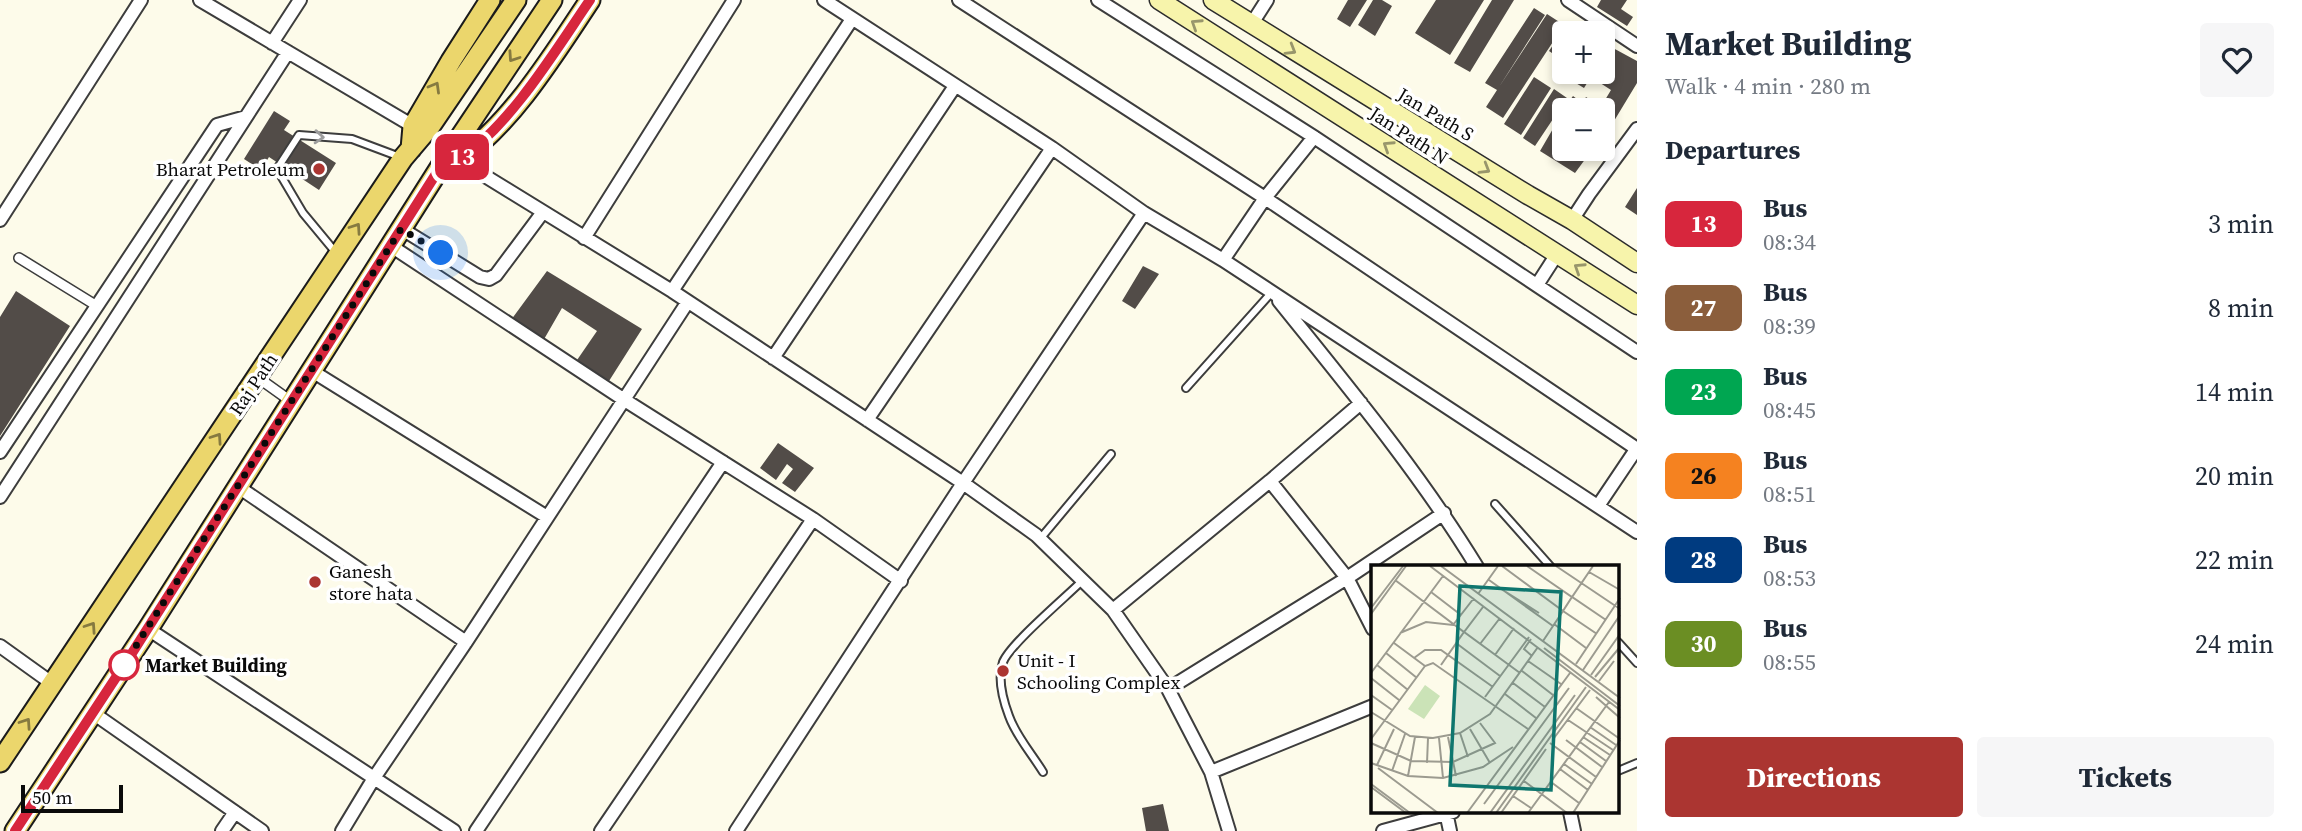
<!DOCTYPE html>
<meta charset="utf-8">
<style>
body{margin:0;font-family:"Source Serif 4",serif;background:#f6f6f7;color:#1f2937;height:100vh;display:flex;flex-direction:column;font-size:26px;white-space:nowrap}
*{box-sizing:border-box;margin:0}
p{font-size:23px;color:#747a83}
.icon{flex:none;width:38px;height:38px;fill:none;stroke:currentColor;stroke-width:2;stroke-linecap:round;stroke-linejoin:round}
.map{position:relative;flex:1;overflow:hidden}
.panel{display:flex;flex-direction:column;background:#fff;width:665px}
.panel>*{flex:none}
.badge{padding:0 14px;border-radius:10px;font-size:24px;line-height:46px}
.controls{position:absolute;left:1552px;top:21px;display:grid;gap:14px}
.controls a{display:grid;place-items:center;width:63px;height:63px;border-radius:7px;background:#fff;box-shadow:0 4px 10px #0003;font-size:35px}
.scale{position:absolute;left:21px;bottom:18px;width:102px;box-sizing:border-box;padding-left:7px;border:4px solid #0a0a0a;border-top:0;font-size:19px;line-height:24px;white-space:nowrap;color:#0a0a0a;-webkit-text-stroke:5px #fff;paint-order:stroke}
.you{position:absolute;width:35px;height:35px;margin:-18px;border:5px solid #fff;border-radius:50%;background:#1a73e8;box-shadow:0 0 0 10px #1a73e833}
.map>.badge{position:absolute;translate:-50% -50%;box-shadow:0 0 0 4px #fff}
h2{padding:0 28px;font-size:26px;line-height:63px}
.round{display:grid;place-items:center;flex:none;width:74px;height:74px;border-radius:7px;background:#f6f6f7}
.overview{display:flex;align-items:center;justify-content:space-between;height:119px;padding:0 28px}
h1{font-size:33px;font-weight:700;line-height:52px}
.action{display:flex;gap:14px;margin-top:auto;padding:14px 28px}
.action a{flex:1;height:80px;border-radius:7px;background:#ab3531;color:#fff;font-size:28px;font-weight:700;line-height:80px;text-align:center}
.action a+a{background:#f6f6f7;color:#1f2937}
ul{padding:0;list-style:none}
li{display:flex;align-items:center;gap:21px;height:84px;padding:0 28px}
li div{flex:1}
li b{display:block;font-size:26px}
li em{font-style:normal}
li .badge{min-width:77px;font-weight:700;text-align:center}
main{display:flex;flex:1;min-height:0}
.map>svg:first-child{display:block}
</style>
<main>
<div class="map">
<svg width="1637" height="831" viewBox="0 0 1637 831">
<rect width="100%" height="100%" fill="#fdfbea"/>
<path fill="#524c48" d="M1348,0H1367L1350,27L1337,19Z
M1373,0H1382L1392,6L1375,36L1358,25Z
M1436,0H1484L1450,55L1415,33Z
M1492,0H1514L1470,72L1454,63Z
M1601,0H1627L1621,9L1633,17L1627,26L1597,7Z
M1534,8L1545,15L1499,87L1547,14L1564,25L1503,118L1486,107L1497,90L1485,83Z
M1567,24L1581,33H1564V61L1549,51Z
M1613,48L1637,61V83L1614,121L1603,115V110H1599L1611,90L1594,79L1598,72H1603V65Z
M1574,72H1594L1584,88L1569,79Z
M1534,77L1551,88L1521,135L1504,124Z
M1554,89L1567,98L1535,146L1523,138Z
M1573,96L1581,102L1575,110H1564V117L1560,114Z
M1586,97L1592,101L1585,110H1578Z
M274,111L290,121L284,130L336,163L319,190L269,157L261,170L244,159Z
M1554,127L1564,133V149L1560,156L1566,149H1581L1589,154L1575,173L1540,151Z
M1637,188V215L1625,207Z
M1143,266L1159,274L1135,309L1122,301Z
M547,271L642,329L609,381L575,363L597,331L562,308L543,341L511,320Z
M16,291L70,326L0,436V317Z
M778,443L814,468L795,492L782,483L793,469L787,464L776,480L760,468Z
M1163,804L1169,831H1146L1142,808Z"/>
<g fill="none" stroke-linecap="round" stroke-linejoin="round">
<defs>
<path id="service" d="M337,254L303,213L277,169L299,135L352,139L400,157
M1186,388L1272,292
M1495,504L1551,567
M1040,539L1111,454
M1618,642L1637,663
M1618,771L1637,763
M1043,772C1032,754 1016,736 1009,716C1003,700 997,679 1003,662C1011,643 1066,597 1083,580"/>
<path id="pedestrian" d="M19,258L97,306
M257,377L292,402"/>
<path id="minor" d="M200,0L413,126
M824,0L1052,148L1144,213L1223,260L1637,532
M959,0L1265,198L1637,449
M1098,0L1314,137L1637,352
M1568,0L1637,46
M1251,25L1267,0
M272,43L300,0
M459,160L672,291L963,483L1036,535L1113,610L1168,689L1211,772L1229,831
M0,220L141,0
M1572,220L1589,194L1637,129
M402,229L480,277L489,279L496,275L543,212
M584,238L734,0
M391,246L623,399L813,519L901,581
M1223,260L1265,198L1314,137
M1537,285L1557,254
M672,291L852,19
M1279,301C1348,387 1419,472 1477,567
M773,358L955,86
M312,371L547,517
M867,420L1052,148
M0,452L217,125L246,117
M1270,481L1361,403
M237,486L466,642
M0,497L288,52
M1598,506L1637,448
M1113,610L1270,481L1347,578L1373,629
M148,629L374,778L342,831
M0,646L53,684
M1168,689L1347,578L1444,513
M93,713L262,831
M1211,772L1373,706
M1446,812L1450,831
M1570,812L1574,831
M222,831L235,812
M454,831L374,778L466,642L687,303
M476,831L723,462
M601,831L813,519
M736,831L963,483L1144,213
M1383,831L1453,812"/>
<path id="secondary" d="M1159,0L1637,305
M1213,0L1528,195L1572,220L1637,263"/>
<path id="primary" d="M411,149L413,126L451,61L490,0
M441,166L552,0
M0,762L403,158L431,125L516,0
M15,831L148,629L441,166C448,164 455,162 461,158C512,123 556,51 590,0"/>
</defs>
<use href="#service" stroke="#3d3d3d" stroke-width="10"/>
<use href="#pedestrian" stroke="#3d3d3d" stroke-width="12"/>
<use href="#minor" stroke="#3d3d3d" stroke-width="16"/>
<use href="#secondary" stroke="#2c2c2c" stroke-width="21"/>
<use href="#primary" stroke="#1b1b1b" stroke-width="23"/>
<use href="#service" stroke="#fff" stroke-width="6"/>
<use href="#pedestrian" stroke="#fff" stroke-width="9"/>
<use href="#minor" stroke="#fff" stroke-width="12"/>
<use href="#secondary" stroke="#f7f4ab" stroke-width="18"/>
<use href="#primary" stroke="#ebd66c" stroke-width="19"/>
</g>
<defs><path id="oneway-chevron" d="M-2-3.5L2.5 0L-2 3.5" fill="none" stroke-width="1.6" stroke-linecap="round" stroke-linejoin="round" transform="scale(1.75)"/></defs>
<g stroke="#98966b">
<use href="#oneway-chevron" transform="translate(1196 24) rotate(-147)"/>
<use href="#oneway-chevron" transform="translate(1291 50) rotate(31)"/>
<use href="#oneway-chevron" transform="translate(1388 146) rotate(-147)"/>
<use href="#oneway-chevron" transform="translate(1485 169) rotate(31)"/>
<use href="#oneway-chevron" transform="translate(1579 268) rotate(-147)"/>
</g>
<g stroke="#867a40">
<use href="#oneway-chevron" transform="translate(513 57) rotate(124)"/>
<use href="#oneway-chevron" transform="translate(435 87) rotate(-60)"/>
<use href="#oneway-chevron" transform="translate(356 228) rotate(-56)"/>
<use href="#oneway-chevron" transform="translate(217 438) rotate(-56)"/>
<use href="#oneway-chevron" transform="translate(91 627) rotate(-56)"/>
<use href="#oneway-chevron" transform="translate(26 723) rotate(-56)"/>
</g>
<use stroke="#9d9d9d" href="#oneway-chevron" transform="translate(319 137) rotate(4)"/>
<g fill="none" stroke-linecap="round" stroke-linejoin="round">
<defs>
<path id="line" d="M15,831L134,650L441,166C448,164 455,162 461,158C512,123 555,51 590,0"/>
</defs>
<use href="#line" stroke="#fff" stroke-width="16"/>
<use href="#line" stroke="#d7263d" stroke-width="10"/>
<path stroke="#0a0a0a" stroke-width="7" stroke-dasharray="0 12.6" d="M124,665L120,671L401,229L441,253"/>
</g>
<g fill="#ab3531" stroke="#fff" stroke-width="2.5">
<circle cx="319" cy="169" r="7"/>
<circle cx="315" cy="582" r="7"/>
<circle cx="1003" cy="671" r="7"/>
</g>
<circle fill="#fff" stroke="#d7263d" stroke-width="3.5" cx="124" cy="665" r="14"/>
<g text-anchor="middle" dominant-baseline="central" stroke-width="7" stroke-linejoin="round" paint-order="stroke">
<g font-size="19" fill="#0a0a0a" stroke="#fff">
<text transform="translate(1436 114) rotate(31)">Jan Path S</text>
<text transform="translate(1409 135) rotate(33)">Jan Path N</text>
<text transform="translate(253 384) rotate(-56)">Raj Path</text>
</g>
<g font-size="19" fill="#0a0a0a" stroke="#fff" text-anchor="start">
<text x="305" y="169" text-anchor="end">Bharat Petroleum</text>
<text x="329" y="571">Ganesh<tspan x="329" dy="22">store hata</tspan></text>
<text x="1017" y="660">Unit - I<tspan x="1017" dy="22">Schooling Complex</tspan></text>
</g>
<g font-size="19" font-weight="bold" fill="#0a0a0a" stroke="#fff" text-anchor="start">
<text x="145" y="665">Market Building</text>
</g>
</g>
<g transform="translate(1371 565)">
<rect width="248" height="248" fill="#fdfbea"/>
<path d="M54,120L69,131L53,154L37,144Z" fill="#cbe3b7"/>
<path fill="none" stroke="#9c9b90" stroke-width="2" d="M59,1L249,145M70,1L249,133M131,1L192,46L172,76M156,1L201,32L222,1M185,1L249,44M218,7L249,25M24,15L93,67L112,42M118,15L182,61M127,22L168,48M60,27L90,50M107,29L127,1M0,43L32,1M0,49L35,1M183,59L215,83M29,68L55,57L82,60L103,33M226,69L192,46L201,32L235,55M160,74L153,84L161,91M23,78L54,101M85,78L129,111M109,79L129,53M173,83L249,141M15,88L46,113M124,90L143,63M43,93L54,85H70L122,122M157,96L190,119M205,99L249,33M6,100L37,125M70,100L93,67L149,108M212,105L249,50M151,106L182,130M0,108L72,11M220,110L249,69M224,112L249,82M0,113L28,135M228,116L243,96M142,118L174,142M134,129L165,153M0,130L21,145M114,132L158,72M225,132L249,153M205,143L249,174M0,147L39,171L62,173L89,168L119,149L167,82M197,155L242,185M219,162L245,180M99,164L119,198M89,168L97,192M77,172L85,211M212,172L239,190M68,173L72,213M183,173L219,125M0,174L54,101L62,98L157,164M195,175L231,202M209,177L235,196M0,178L40,196L82,197L124,178L109,158M179,178L225,212M0,198L37,211L72,213L112,202L142,182M56,198L57,173M193,199L221,219M6,200L23,164M7,203L67,248M189,204L217,225M21,206L34,169M37,211L44,172M153,216L196,248M180,217L208,238M0,219L39,248M0,222L35,248M142,231L160,243M113,239L198,123M96,248L199,108M119,248L204,130M125,248L215,122M130,248L175,184M157,248L238,137M202,248L249,175"/>
<path fill="#0f766e" fill-opacity="0.15" stroke="#0f766e" stroke-width="3.5" d="M89,21L190,27L180,225L79,220Z"/>
<rect width="248" height="248" fill="none" stroke="#0a0a0a" stroke-width="3.5"/>
</g>
</svg>
<div class="controls">
<a>+</a>
<a>−</a>
</div>
<div class="scale">50 m</div>
<div class="you" style="left:441px;top:253px"></div>
<b class="badge" style="left:462px;top:157px;background:#d7263d;color:#fff">13</b>
</div>
<section class="panel">
<div class="overview"><div><h1>Market Building</h1><p>Walk · 4 min · 280 m</p></div><a class="round"><svg class="icon" aria-label="heart" viewBox="0 0 24 24"><path d="M12 20l-8-8c-3-5 5-10 8-4 3-6 11-1 8 4z"/></svg></a></div>
<h2>Departures</h2>
<ul>
<li><span class="badge" style="background:#d7263d;color:#fff">13</span><div><b>Bus</b><p>08:34</p></div><em>3 min</em></li>
<li><span class="badge" style="background:#8b5e3c;color:#fff">27</span><div><b>Bus</b><p>08:39</p></div><em>8 min</em></li>
<li><span class="badge" style="background:#00a651;color:#fff">23</span><div><b>Bus</b><p>08:45</p></div><em>14 min</em></li>
<li><span class="badge" style="background:#f58220;color:#111">26</span><div><b>Bus</b><p>08:51</p></div><em>20 min</em></li>
<li><span class="badge" style="background:#003b80;color:#fff">28</span><div><b>Bus</b><p>08:53</p></div><em>22 min</em></li>
<li><span class="badge" style="background:#6b8e23;color:#fff">30</span><div><b>Bus</b><p>08:55</p></div><em>24 min</em></li>
</ul>
<div class="action"><a>Directions</a><a>Tickets</a></div>
</section>
</main>
